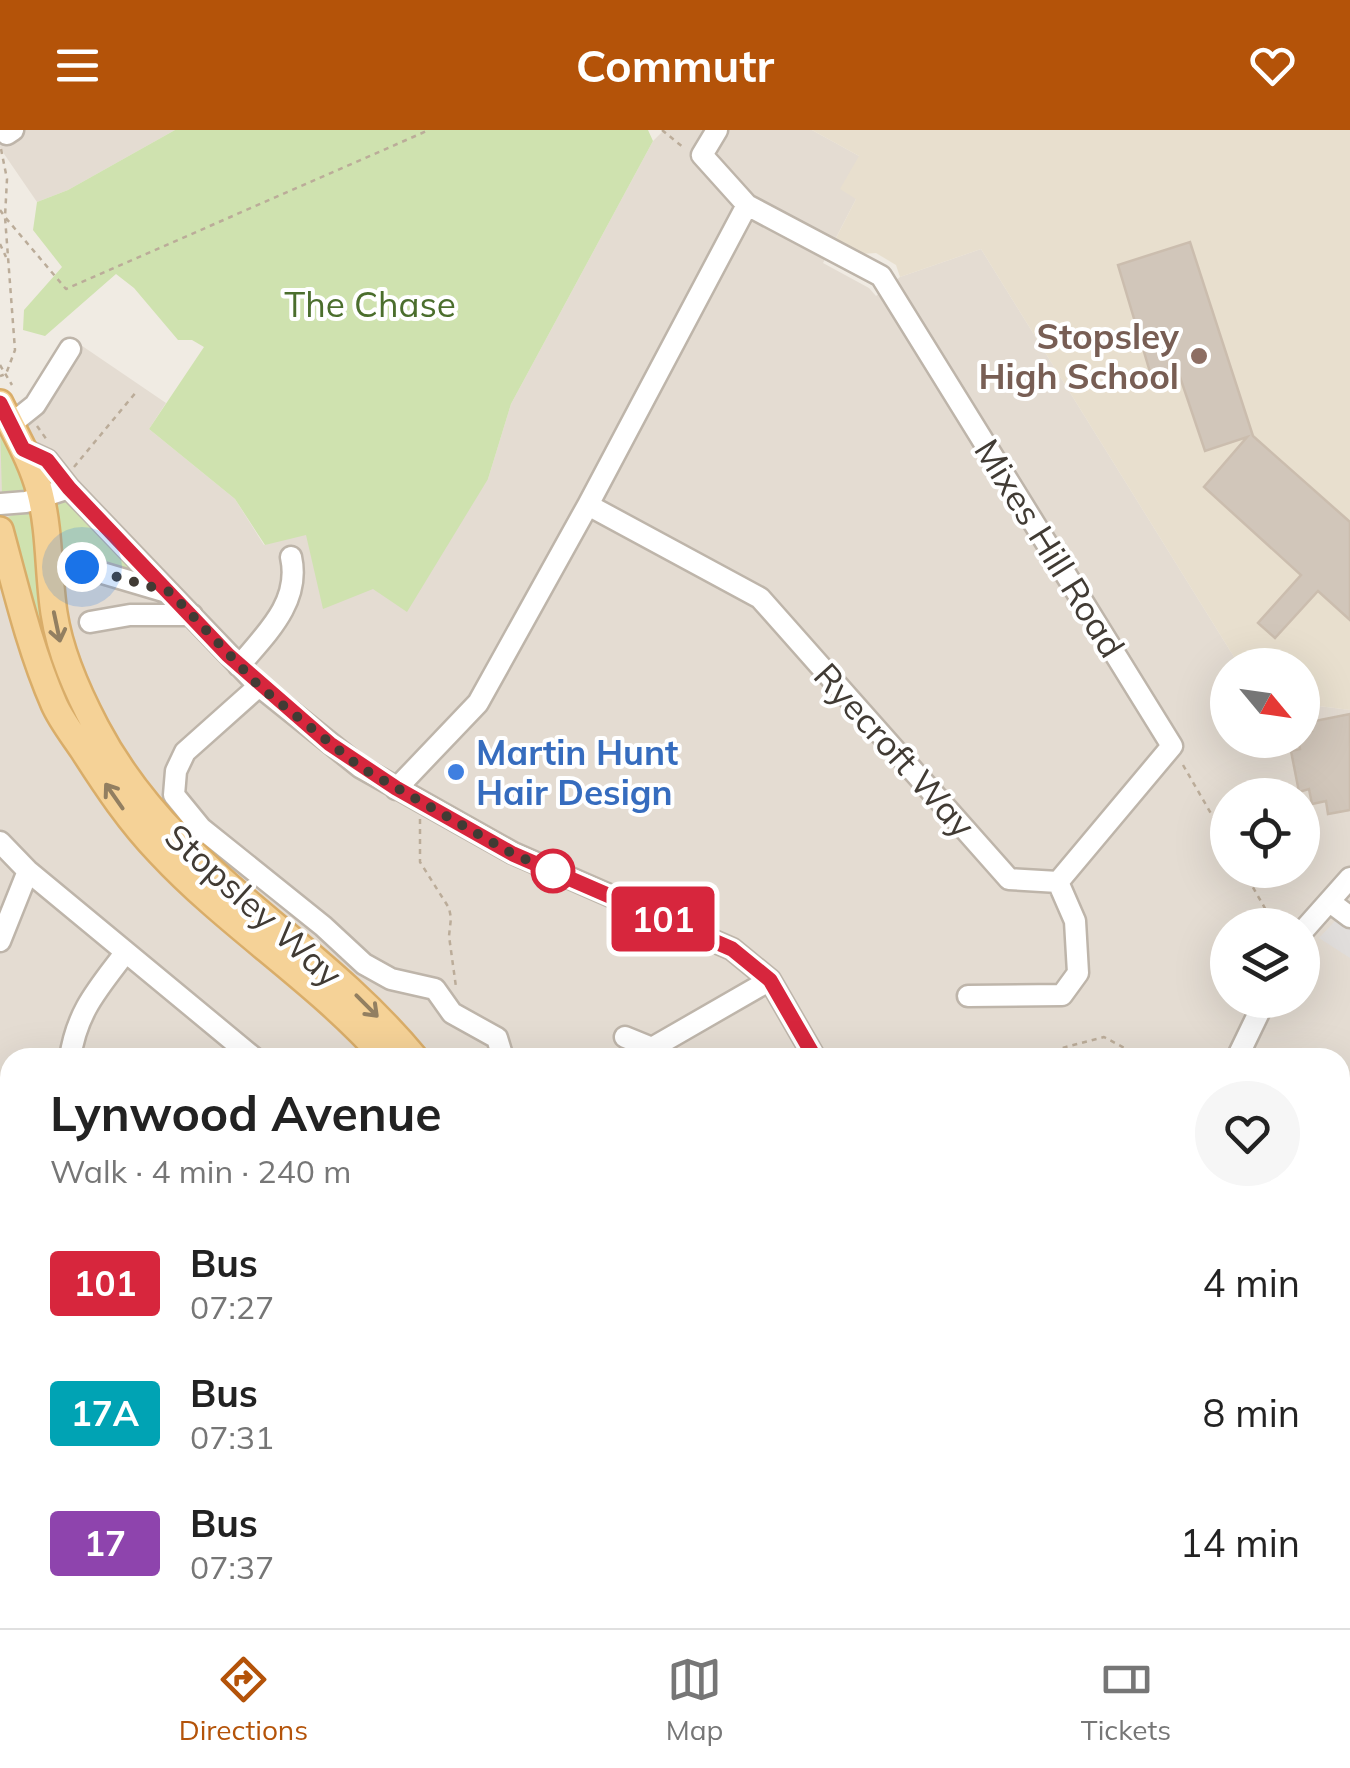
<!DOCTYPE html>
<meta charset="utf-8">
<style>
body{margin:0;font-family:Mulish,sans-serif;background:#f6f6f6;color:#222;height:100vh;display:flex;flex-direction:column;font-size:38px;white-space:nowrap}
*{box-sizing:border-box;margin:0}
p{font-size:32px;color:#767676}
.icon{flex:none;width:55px;height:55px;fill:none;stroke:currentColor;stroke-width:2;stroke-linecap:round;stroke-linejoin:round}
.map{position:relative;flex:1;overflow:hidden}
.panel{position:absolute;left:0px;top:918px;width:1350px;height:582px;display:flex;flex-direction:column;background:#fff;border-radius:30px 30px 0 0;box-shadow:0 10px 40px #0002}
.panel>*{flex:none}
.badge{padding:0 20px;border-radius:8px;font-size:35px;line-height:65px}
.needle{width:65px;rotate:119deg}
.buttons{position:absolute;left:1210px;top:518px;display:grid;gap:20px}
.buttons a{display:grid;place-items:center;width:110px;height:110px;border-radius:50%;background:#fff;box-shadow:0 10px 40px #0002;font-size:50px}
.you{position:absolute;width:50px;height:50px;margin:-25px;border:8px solid #fff;border-radius:50%;background:#1a73e8;box-shadow:0 0 0 15px #1a73e833}
.map>.badge{position:absolute;translate:-50% -50%;box-shadow:0 0 0 5px #fff}
.round{display:grid;place-items:center;flex:none;width:105px;height:105px;border-radius:52px;background:#f6f6f6}
.overview{display:flex;align-items:center;justify-content:space-between;height:170px;padding:0 50px}
h1{font-size:48px;font-weight:700;line-height:75px}
ul{padding:0;list-style:none}
li{display:flex;align-items:center;gap:30px;height:130px;padding:0 50px}
li div{flex:1}
li b{display:block;font-size:38px}
li em{font-style:normal}
li .badge{min-width:110px;font-weight:700;text-align:center}
header{display:flex;justify-content:space-between;align-items:center;height:130px;padding:0 50px;background:#b45309;color:#fff;font-size:45px;font-weight:700}
.tab-bar{display:flex;justify-content:space-around;align-items:center;height:140px;border-top:2px solid #e0e0e0;background:#fff;font-size:28px;color:#767676}
.tab-bar a{display:grid;justify-items:center;gap:5px}
.tab-bar .current{color:#b45309}
.map>svg:first-child{display:block}
</style>
<header><svg class="icon" aria-label="menu" viewBox="0 0 24 24"><path d="M4 6h16M4 12h16M4 18h16"/></svg>Commutr<svg class="icon" aria-label="heart" viewBox="0 0 24 24"><path d="M12 20l-8-8c-3-5 5-10 8-4 3-6 11-1 8 4z"/></svg></header>
<div class="map">
<svg width="1350" height="1498" viewBox="0 0 1350 1498">
<rect width="100%" height="100%" fill="#f0ebe3"/>
<path fill="#e4dcd2" fill-rule="evenodd" d="M0,0H175L68,60L37,72L0,18Z
M664,0H812L859,26L856,69L823,133L869,158L876,166L900,147L981,119L1239,535H1228V610H1302L1303,574L1350,580V1498H0V298L31,265L69,207L166,273L149,299L235,369L264,415L488,349L511,274L653,11ZM1228,665H1302V740H1228ZM1228,795H1302V870H1228ZM10,928H1340V1490H10Z"/>
<path fill="#e8dfce" d="M812,0H1350V580L1303,574L1302,535H1239L981,119L900,147L896,135L876,123L861,124L835,110L856,69L840,59L859,26Z"/>
<path fill="#cfe2af" d="M175,0H648L653,11L511,274L488,349L407,482L373,459L323,479L306,405L265,415L235,369L149,299L204,217L192,210H178L134,158L116,144L45,206L23,200L24,180L62,137L33,100L37,72L68,60Z
M0,296L30,362L2,364Z
M57,369L74,374L136,438L137,445L103,438L57,421L54,370Z
M30,378L33,379L85,595L402,927H397L92,617L60,556L49,525L8,387Z
M10,1178V1490H615L616,1498H0V1179Z"/>
<path fill="#e1dedc" d="M1335,791L1350,796V828L1319,808Z
M979,1490L977,1498H834L829,1491Z"/>
<path fill="#d1c6ba" stroke="#cbbdae" stroke-width="2.5" d="M1190,112L1253,306L1350,392V490L1318,461L1275,508L1258,493L1301,445L1204,357L1247,307L1205,321L1179,244L1153,252L1118,135Z
M1350,584V680L1328,684L1326,671L1312,674L1309,659L1299,662L1291,621L1300,619L1298,610H1302V603L1312,601L1310,592Z"/>
<g fill="none" stroke-linecap="round" stroke-linejoin="round">
<defs>
<path id="minor" d="M7,4L13,0
M10,295L35,275L70,219
M23,319L47,330L69,358L259,556L360,637L513,723L732,819L770,850L815,928
M0,374L26,372L69,358
M588,375L760,468L1009,749L1058,752L1172,616L881,146L747,75L702,25L717,0
M51,445L73,436L82,437L170,463
M90,492L130,485H192
M239,536C266,504 301,472 291,427
M259,556L185,622L176,641L174,665L201,698L323,796L364,834L391,849L435,859L452,883L497,908L503,928
M396,659L478,573L588,375L747,75
M0,712L28,741L254,928
M1330,772L1350,787
M1302,802L1350,748
M0,811L28,741
M968,866L1062,865L1078,843L1075,791L1058,752
M625,907L652,918L770,850
M70,928C77,881 98,859 125,823
M1237,928L1265,870
M1340,1173L1350,1174
M1340,1330L1350,1333
M622,1490L625,1498
M899,1498V1495L956,1494L961,1490
M1039,1498L1040,1490"/>
<path id="major" d="M0,273C14,302 32,331 40,363C50,402 48,444 54,483C60,523 77,561 96,597C172,742 313,805 415,928
M0,400C16,459 30,519 54,574C61,590 73,605 83,620C106,656 130,692 160,723C229,797 317,851 385,928
M768,1490L774,1498
M793,1490L799,1498"/>
</defs>
<use href="#minor" stroke="#beb5aa" stroke-width="25"/>
<use href="#major" stroke="#d9ad69" stroke-width="30"/>
<path stroke="#bbac99" stroke-width="2.5" stroke-dasharray="5 5" stroke-linecap="butt" d="M662,0L684,18
M1,19L7,49L5,87L66,159L429,0
M0,80L5,87L15,220L6,244L0,246
M0,114L6,127
M0,235L12,255
M37,296L47,310
M74,337L137,261
M1183,635L1228,713
M420,689V732L449,778L451,788L449,806L456,857
M1243,740L1266,780L1285,792
M1024,928L1104,907L1143,928
M0,1179L10,1178
M600,1490L603,1498
M819,1490L824,1498
M196,1498L204,1497"/>
<use href="#minor" stroke="#fff" stroke-width="20"/>
<use href="#major" stroke="#f5d297" stroke-width="25"/>
</g>
<defs><path id="oneway-shaft" d="M-6 0H5M1.5-3L5.5 0L1.5 3" fill="none" stroke-width="1.6" stroke-linecap="round" stroke-linejoin="round" transform="scale(2.5)"/></defs>
<g stroke="#927f61">
<use href="#oneway-shaft" transform="translate(57 497) rotate(78)"/>
<use href="#oneway-shaft" transform="translate(114 666) rotate(-125)"/>
<use href="#oneway-shaft" transform="translate(367 876) rotate(45)"/>
</g>
<g fill="none" stroke-linecap="round" stroke-linejoin="round">
<defs>
<path id="line" d="M0,273L23,319L47,330L69,358L228,525L330,614L396,658L513,724L732,819L770,850L815,928"/>
</defs>
<use href="#line" stroke="#fff" stroke-width="22"/>
<use href="#line" stroke="#d7263d" stroke-width="15"/>
<path stroke="#413b34" stroke-width="10" stroke-dasharray="0 18" d="M82,437L170,462L259,556L360,637L513,724L553,741"/>
</g>
<circle fill="#8d6e63" stroke="#fff" stroke-width="4" cx="1199" cy="226" r="10"/>
<circle fill="#3f7fe0" stroke="#fff" stroke-width="4" cx="456" cy="642" r="10"/>
<circle fill="#fff" stroke="#d7263d" stroke-width="5" cx="553" cy="741" r="20"/>
<g text-anchor="middle" dominant-baseline="central" stroke-width="8" stroke-linejoin="round" paint-order="stroke">
<g font-size="35" fill="#4b6e2d" stroke="#fff">
<text x="370" y="174">The Chase</text>
</g>
<g font-size="35" font-weight="bold" fill="#785e54" stroke="#fff" text-anchor="end">
<text x="1179" y="206">Stopsley<tspan x="1179" dy="40">High School</tspan></text>
</g>
<g font-size="35" fill="#413b34" stroke="#fff">
<text transform="translate(1050 418) rotate(58)">Mixes Hill Road</text>
<text transform="translate(895 620) rotate(48)">Ryecroft Way</text>
<text transform="translate(254 775) rotate(42)">Stopsley Way</text>
</g>
<g font-size="35" font-weight="bold" fill="#366cbe" stroke="#fff" text-anchor="start">
<text x="476" y="622">Martin Hunt<tspan x="476" dy="40">Hair Design</tspan></text>
</g>
</g>
</svg>
<div class="buttons">
<a><svg class="needle" viewBox="-14 -14 28 28"><path d="M0-13l5 13h-10z" fill="#e53935"/><path d="M0 13l5-13h-10z" fill="#767676"/></svg></a>
<a><svg class="icon" aria-label="locate" viewBox="0 0 24 24"><circle cx="12" cy="12" r="6"/><path d="M12 2v4M12 18v4M2 12h4M18 12h4"/></svg></a>
<a><svg class="icon" aria-label="layers" viewBox="0 0 24 24"><path d="M12 4l9 5-9 5-9-5zM3 14l9 5 9-5"/></svg></a>
</div>
<div class="you" style="left:82px;top:437px"></div>
<b class="badge" style="left:663px;top:789px;background:#d7263d;color:#fff">101</b>
<section class="panel">
<div class="overview"><div><h1>Lynwood Avenue</h1><p>Walk · 4 min · 240 m</p></div><a class="round"><svg class="icon" aria-label="heart" viewBox="0 0 24 24"><path d="M12 20l-8-8c-3-5 5-10 8-4 3-6 11-1 8 4z"/></svg></a></div>
<ul>
<li><span class="badge" style="background:#d7263d;color:#fff">101</span><div><b>Bus</b><p>07:27</p></div><em>4 min</em></li>
<li><span class="badge" style="background:#00a3b4;color:#fff">17A</span><div><b>Bus</b><p>07:31</p></div><em>8 min</em></li>
<li><span class="badge" style="background:#8e44ad;color:#fff">17</span><div><b>Bus</b><p>07:37</p></div><em>14 min</em></li>
</ul>
</section>
</div>
<nav class="tab-bar">
<a class="current"><svg class="icon" aria-label="directions" viewBox="0 0 24 24"><path d="M12 3l9 9-9 9-9-9zM9 14v-3h6M13 9l2 2-2 2"/></svg>Directions</a>
<a><svg class="icon" aria-label="map" viewBox="0 0 24 24"><path d="M3 6l6-2 6 2 6-2v14l-6 2-6-2-6 2zM9 4v14M15 6v14"/></svg>Map</a>
<a><svg class="icon" aria-label="tickets" viewBox="0 0 24 24"><path d="M3 7h18v10H3zM15 7v10"/></svg>Tickets</a>
</nav>
